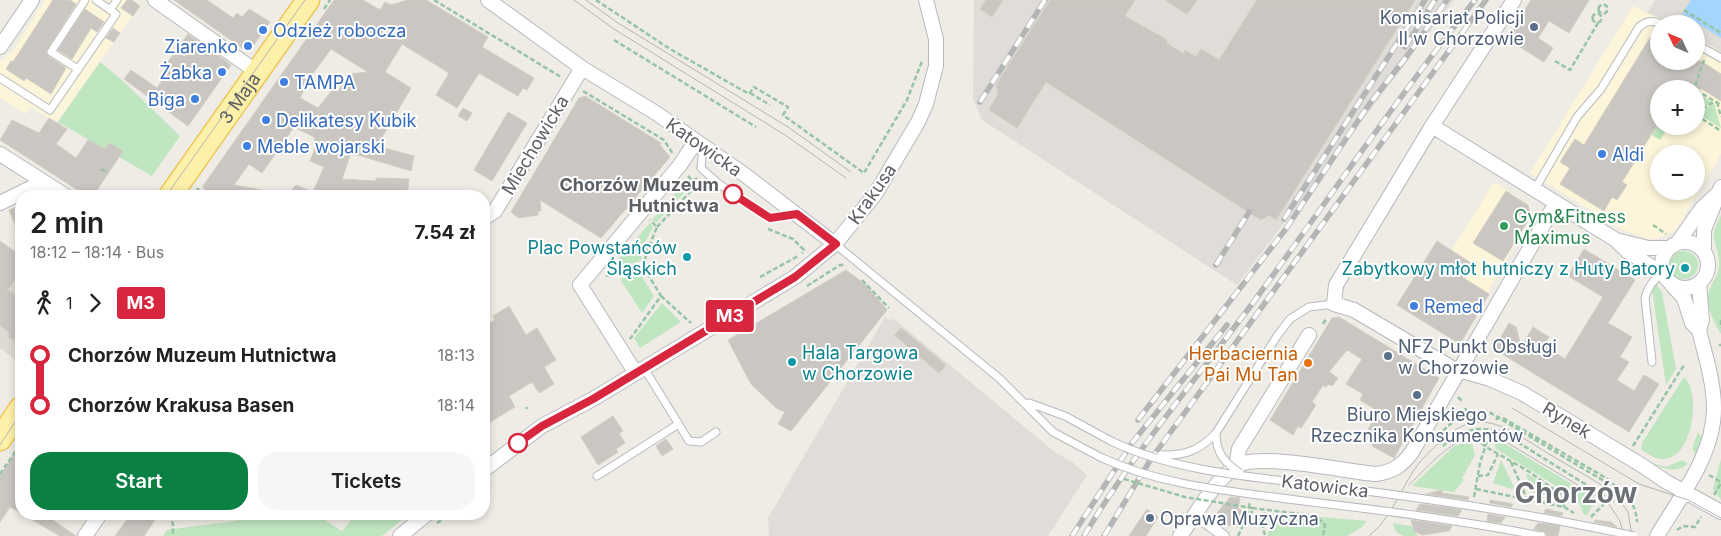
<!DOCTYPE html>
<meta charset="utf-8">
<style>
body{margin:0;font-family:Inter,sans-serif;background:#f6f6f6;color:#222;height:100vh;display:flex;flex-direction:column;font-size:19px;white-space:nowrap}
*{box-sizing:border-box;margin:0}
p{font-size:16px;color:#767676}
.icon{flex:none;width:28px;height:28px;fill:none;stroke:currentColor;stroke-width:2;stroke-linecap:round;stroke-linejoin:round}
.map{position:relative;flex:1;overflow:hidden}
.side{position:absolute;left:15px;top:190px;width:475px;height:330px;display:flex;flex-direction:column;background:#fff;border-radius:20px;box-shadow:0 2px 8px #0003}
.side>*{flex:none}
.badge{padding:0 10px;border-radius:4px;font-size:18px;line-height:32px}
.needle{width:32px;rotate:314deg}
.fabs{position:absolute;left:1650px;top:15px;display:grid;gap:10px}
.fabs a{display:grid;place-items:center;width:55px;height:55px;border-radius:50%;background:#fff;box-shadow:0 2px 8px #0003;font-size:25px}
.map>.badge{position:absolute;translate:-50% -50%;box-shadow:0 0 0 2px #fff}
.legs{display:flex;align-items:center;gap:8px;height:55px;padding:0 15px;font-size:16px}
.legs p{margin-inline-start:auto}
.summary{display:flex;align-items:center;justify-content:space-between;height:85px;padding:0 15px}
h1{font-size:28px;font-weight:600;line-height:38px}
.action{display:flex;gap:10px;margin-top:auto;padding:10px 15px}
.action a{flex:1;height:58px;border-radius:20px;background:#0b8043;color:#fff;font-size:20px;font-weight:600;line-height:58px;text-align:center}
.action a+a{background:#f6f6f6;color:#222}
ul{padding:0 15px;list-style:none}
li{display:flex;align-items:center;gap:18px;height:50px;font-size:19px}
li i{display:grid;place-items:center;width:8px;height:100%;margin:0 6px;background:currentColor}
li i::after{content:'';width:12px;height:12px;margin:-6px;border:4px solid;border-radius:50%;background:#fff}
li p{margin-inline-start:auto}
li:first-child i{background:linear-gradient(#0000 50%,currentColor 0)}
li:last-child i{background:linear-gradient(currentColor 50%,#0000 0)}
.map>svg:first-child{display:block}
</style>
<div class="map">
<svg width="1721" height="536" viewBox="0 0 1721 536">
<rect width="100%" height="100%" fill="#eeece4"/>
<path fill="#fdf5da" fill-rule="evenodd" d="M45,0H133L141,4L56,123L31,107L26,114L0,98V62L13,51Z
M1633,6L1673,24H1659V61H1696V37L1721,52V154L1678,226L1673,232L1656,239H1649L1621,229L1530,173ZM1659,89H1696V126H1659ZM1659,154H1696V191H1659Z
M1494,182L1530,205L1533,214L1490,288L1489,294L1462,277L1471,263L1452,250Z"/>
<path fill="#e0ddd8" d="M974,0H1454L1237,285L982,120L973,99Z
M1655,0H1721V52L1696,37V24H1673L1647,13Z
M885,317L890,321L893,318L1056,453L1071,461L1087,475L1048,536H769L768,518Z"/>
<path fill="#dedbd2" d="M0,261L21,275V360L19,363L0,348Z"/>
<path fill="#c0e5c1" d="M100,62L122,80L180,136L152,176L119,157L122,151L109,143L105,149L58,122Z
M1698,93L1712,102L1696,112Z
M1714,103L1721,128L1698,114Z
M1658,124L1659,126L1667,129L1660,140L1652,135Z
M678,175L685,192L656,223L652,220L679,189L675,178Z
M1721,215V334C1713,321 1703,301 1711,286C1715,278 1719,273 1719,264C1719,238 1706,245 1721,215Z
M650,223L653,227L644,244L641,261L610,269Z
M1670 265a14 14 0 1 1 28 0a14 14 0 1 1-28 0Z
M640,274L654,296L642,313L620,279Z
M1656,284L1662,292L1676,369L1666,385L1652,289Z
M662,303L681,322L640,348L634,338Z
M1684,377C1705,395 1689,490 1641,449L1642,443Z
M1698,432L1702,438L1696,455L1692,449Z
M1471,439L1475,455L1462,478L1464,480L1454,492L1412,486L1453,447Z
M1493,439L1505,444L1600,501L1592,506L1587,515H1584L1577,499L1496,449Z
M1721,459V500L1713,489Z
M1501,460L1514,487L1512,489L1493,483Z
M1682,460L1688,464C1676,473 1664,470 1652,463L1666,467Z
M1528,474L1559,495V497L1534,493L1526,476Z
M266,514H315L342,531L356,514H409L382,536H163L167,530L263,517Z
M1285,514L1367,521L1362,527L1347,536H1268V520L1283,522Z
M1393,523L1411,526L1418,536H1404L1396,532Z"/>
<path fill="#a4d6fd" d="M1691,0H1721V38L1682,14Z"/>
<path fill="#cac6c1" stroke="#d3cec2" fill-rule="evenodd" d="M53,0H70L76,4L46,51L48,56L66,68L51,94L26,78L24,81L6,69L11,61L13,62Z
M127,0H132L140,6L133,16L121,8Z
M174,0H207L233,18L237,13L242,17L249,9L270,22L251,49L245,50Z
M334,0H363L380,10L385,2L391,5L407,0H426L488,37L482,47L534,78L527,90L523,88L518,96L479,73L457,108L436,95L449,73L402,44L385,72L411,88L377,146L414,156L411,171L351,153L342,179L376,181V178L409,179L407,196H296L290,192L296,185L313,192L324,167L310,161L316,146L314,137L294,127L262,173L249,164L234,185L267,191V196L207,195L203,186ZM331,49L368,72L348,74L338,92L333,89L318,108L300,98L309,79Z
M986,0H1003L992,17L980,9Z
M1050,0H1135L1125,16L1167,40L1166,43L1184,54L1185,50L1196,57L1201,49L1219,60L1257,0H1415L1276,220L1269,215L1261,220L1046,82L1017,128L989,110L998,94L996,85Z
M1165,0H1197L1187,14Z
M1531,0H1589L1569,33L1549,21L1538,38L1553,48L1544,62L1507,39Z
M85,9L104,22L97,32L91,28L72,59L58,50Z
M113,28L120,33L114,42L106,38Z
M1656,28L1659,29V61H1701L1721,74V101L1702,89H1659V122L1622,182L1627,185L1617,200L1612,197L1604,211L1560,184L1570,168L1560,162L1575,139L1584,145Z
M188,34L231,65L188,126L124,79L131,70L157,88L172,67L167,63Z
M585,96L661,143L660,145L670,157L601,238L540,200L541,211H538V215L519,218L511,212L579,98Z
M463,108L472,113L467,121L458,116Z
M508,112L527,123L492,181L474,170Z
M49,118L67,129L56,144L76,158L88,140L105,149L109,143L123,151L97,190L107,196H87L0,140L12,120L39,133Z
M1506,191L1528,205L1531,216L1503,261L1473,243Z
M21,205V239L9,210Z
M0,241L21,256V270L8,290L21,299V345L8,337L10,334L0,325Z
M1437,241L1471,263L1462,277L1489,294L1460,344L1397,305Z
M1584,249L1635,280L1608,323L1632,337L1620,357L1629,362L1617,380L1634,391L1644,375L1659,384L1629,432L1494,349L1509,323L1516,327L1521,347L1533,327L1549,337L1544,345L1565,359L1603,297L1568,276Z
M846,270L866,285L887,310L791,431L778,424L785,412L776,408L751,384L728,340Z
M509,306L526,335L537,328L556,360L544,367L554,384L539,393L532,382L509,396L515,407L484,426V336L489,334L484,326L495,320L493,316Z
M1339,317L1439,378L1394,458L1372,446L1374,442L1364,437L1378,411L1360,400L1363,394L1346,384L1362,359L1347,350L1329,372L1338,378L1332,386L1328,384L1326,387L1323,385L1312,402L1316,405L1301,428L1298,426L1293,435L1270,420L1332,318Z
M901,328L946,365L939,373L894,335Z
M613,416L623,431L619,433L625,443L616,449L618,452L598,465L581,437Z
M666,439L673,449L662,456L656,446Z
M21,444V513L10,507L0,522V476Z
M1442,490V493L1469,497L1468,500L1426,494Z
M1230,497L1240,498L1238,508L1245,513L1239,527L1227,525L1213,518Z
M1490,500L1513,504L1511,507L1490,503Z
M1420,504L1451,508L1462,510L1458,516L1416,510Z
M1147,509L1158,517L1146,536H1129Z
M1546,509L1563,513L1562,516L1544,513Z
M22,514H44L76,536H60Z
M131,514H145L155,520L144,536H115Z
M1488,514L1505,517L1501,523L1487,521Z
M1411,520L1418,521L1452,526L1449,531L1422,535L1414,531Z
M1595,520L1611,522L1617,527L1594,522Z
M1538,523L1560,526L1558,536H1546L1544,532L1534,529Z"/>
<g fill="none" stroke-linecap="round" stroke-linejoin="round">
<defs>
<path id="service" d="M110,10L117,0
M1696,44L1721,58
M78,69L51,52L85,0
M0,78L50,110L116,14L96,0
M703,146L701,168L719,184L770,218L794,214
M1535,189L1577,117L1601,89L1639,27C1646,21 1652,20 1661,24
M835,244L999,378L1053,432L1100,457
M1652,362L1645,298C1648,287 1653,279 1663,274
M644,368L689,441L701,442L716,432
M1029,403L1065,416L1111,441
M1216,433L1277,336L1290,319L1309,307L1334,304
M597,476L677,425"/>
<path id="pedestrian" d="M1195,515L1224,536"/>
<path id="minor" d="M155,0L257,72
M488,0L582,68L656,113L745,175L835,244
M1514,0L1432,126L1336,285L1334,304L1354,310L1452,368L1490,379L1522,393L1643,466L1665,481L1721,512
M0,47L32,0
M1432,126L1616,240L1627,251L1663,274
M0,154L66,196
M0,203L43,182
M484,218L495,211L582,68
M1616,240L1648,248H1669
M1662 265a23 23 0 1 1 46 0a23 23 0 1 1-46 0Z
M1678,242L1702,208L1717,194
M1704,251V230L1721,187
M1672,285L1684,298L1692,323L1699,330
M635,372L580,285L680,165L696,141
M1236,466L1239,449L1309,335
M484,470L542,426L593,399L795,277L835,244L876,193L918,122L926,104L936,66V39L926,0
M85,536L100,514
M400,536L427,514
M1180,536C1197,513 1212,484 1235,467C1255,451 1347,472 1376,474C1392,472 1402,466 1412,452L1556,203
M1657,536C1680,497 1714,455 1714,408C1714,382 1705,355 1699,330L1702,320L1699,283"/>
<g id="primary">
<path id="s1" d="M170,196L308,0"/>
<path d="M0,439L21,408"/>
</g>
</defs>
<use href="#service" stroke="#b6b9bd" stroke-width="9"/>
<use href="#pedestrian" stroke="#b6b9bd" stroke-width="12"/>
<use href="#minor" stroke="#b6b9bd" stroke-width="16"/>
<use href="#primary" stroke="#eec75c" stroke-width="25"/>
<path stroke="#98c4a6" stroke-width="2.5" stroke-dasharray="5 2.5" stroke-linecap="butt" d="M434,0L561,77
M596,0L670,49L749,94L754,87L788,107L783,115L864,173L907,100L922,61
M1598.5 9a4.5 4.5 0 1 1 9 0a4.5 4.5 0 1 1-9 0Z
M324,9L330,0
M1684,10L1721,33
M1592.5 18a4.5 4.5 0 1 1 9 0a4.5 4.5 0 1 1-9 0Z
M614,40L756,127
M1555,61L1570,70L1598,23
M1690,89H1694L1704,60
M1696,90L1721,105
M583,91L664,140L673,154
M750,93L770,105
M1717,102L1721,117
M1696,113L1715,101
M1696,115L1721,131
M1666,126H1667
M101,169L108,173
M688,176L693,181L697,178
M197,188L204,196
M1653,225L1666,234
M657,227L690,192L694,186L693,181
M768,229L793,239L804,250L802,253
M644,268L646,254L657,227L650,220
M606,276L644,268L661,296L630,339
M760,277L798,256
M862,280L889,308
M807,286L840,265H845
M661,296L691,323
M1721,320V328
M1323,324L1326,319
M1719,345H1721
M1458,397L1463,402
M526,407L527,409
M1465,408L1471,419
M1503,418L1611,481C1622,499 1635,495 1637,522
M1496,420L1501,414
M1443,431C1456,418 1470,409 1489,412L1609,484H1612
M1476,438L1486,447L1528,471L1562,495L1564,507
M1443,446C1461,429 1480,425 1503,433L1614,502
M1633,446L1684,365
M1511,462L1527,499L1525,505
M0,474L21,443
M1709,475L1721,482
M1478,476L1488,475L1498,454
M484,488L490,482
M1476,489L1564,507L1574,513
M1714,495L1721,483
M1474,497L1480,463L1488,438
M1623,497L1628,490
M1252,508L1316,516L1325,525L1323,536
M170,514L173,525V536
M1262,514H1266
M1269,515H1273
M1276,515L1280,516
M1591,517L1604,504
M1251,518H1261L1265,536
M1268,518L1273,519
M1246,519L1251,518L1252,508
M1275,519L1279,520
M437,523L450,514
M1677,530L1683,526L1695,527L1701,517
M1238,536L1246,519L1250,502"/>
<use href="#service" stroke="#fff" stroke-width="7"/>
<use href="#pedestrian" stroke="#fff" stroke-width="10"/>
<use href="#minor" stroke="#fff" stroke-width="14"/>
<use href="#primary" stroke="#fdf0a9" stroke-width="22"/>
<path stroke="#b4b5b5" stroke-width="1" d="M574,0L614,29L785,135L846,178
M586,0L618,23L788,127L851,172
M166,196L305,0
M1512,408L1639,484L1688,500L1721,518
M0,445L21,413
M1409,485C1436,459 1464,421 1506,442L1608,503L1620,521L1624,536
M1369,536C1391,519 1400,490 1416,467C1422,458 1431,451 1439,443C1480,402 1509,430 1549,454C1572,468 1596,480 1617,496L1628,512L1632,536"/>
<defs>
<path id="rail" d="M1405,47L1435,0
M980,102L1045,0
M1284,219L1425,0
M1216,265L1249,212
M1138,420L1285,230L1368,106L1407,56L1447,0
M1072,536L1132,443L1227,325
M1084,536C1134,452 1197,378 1255,300C1328,200 1398,97 1475,0
M1104,536L1151,459L1486,0"/>
</defs>
<use href="#rail" stroke="#b4b5b5" stroke-width="5.5"/>
<use href="#rail" stroke="#fff" stroke-width="4" stroke-dasharray="11" stroke-linecap="butt"/>
<defs>
<path id="service-bridge" d="M1216,433C1216,453 1224,462 1240,473
M1111,441C1179,474 1268,478 1342,488C1440,500 1537,515 1634,536
M1161,455C1185,456 1200,450 1216,433
M1100,457C1162,486 1230,491 1296,500C1378,510 1460,520 1541,536"/>
</defs>
<use href="#service-bridge" stroke="#b6b9bd" stroke-width="9" stroke-linecap="butt"/>
<path stroke="#98c4a6" stroke-width="2.5" stroke-dasharray="5 2.5" stroke-linecap="butt" d="M1124,479L1185,497L1252,508"/>
<use href="#service-bridge" stroke="#fff" stroke-width="7"/>
</g>
<g fill="none" stroke-linecap="round" stroke-linejoin="round">
<defs>
<path id="line-1" d="M518,443L542,426L593,399L795,277L836,244L797,214L770,218L733,194"/>
</defs>
<use href="#line-1" stroke="#fff" stroke-width="11"/>
<use href="#line-1" stroke="#d7263d" stroke-width="8"/>
</g>
<g fill="#5c6f8a" stroke="#fff" stroke-width="2">
<circle cx="1534" cy="27" r="5"/>
<circle cx="1388" cy="356" r="5"/>
<circle cx="1417" cy="395" r="5"/>
<circle cx="1150" cy="518" r="5"/>
</g>
<g fill="#3f7fe0" stroke="#fff" stroke-width="2">
<circle cx="263" cy="30" r="5"/>
<circle cx="248" cy="46" r="5"/>
<circle cx="222" cy="72" r="5"/>
<circle cx="284" cy="82" r="5"/>
<circle cx="195" cy="99" r="5"/>
<circle cx="266" cy="120" r="5"/>
<circle cx="247" cy="146" r="5"/>
<circle cx="1602" cy="154" r="5"/>
<circle cx="1414" cy="306" r="5"/>
</g>
<g fill="#fff" stroke="#d7263d" stroke-width="2.5">
<circle cx="733" cy="194" r="9"/>
<circle cx="518" cy="443" r="9"/>
</g>
<circle fill="#2e9e5b" stroke="#fff" stroke-width="2" cx="1504" cy="226" r="5"/>
<g fill="#0f9aa8" stroke="#fff" stroke-width="2">
<circle cx="687" cy="257" r="5"/>
<circle cx="1685" cy="268" r="5"/>
<circle cx="792" cy="362" r="5"/>
</g>
<circle fill="#e8710a" stroke="#fff" stroke-width="2" cx="1308" cy="363" r="5"/>
<g text-anchor="middle" dominant-baseline="central" stroke-width="4" stroke-linejoin="round" paint-order="stroke">
<g font-size="18" fill="#4e5e75" stroke="#fff" text-anchor="start">
<text x="1524" y="17" text-anchor="end">Komisariat Policji<tspan x="1524" dy="21">II w Chorzowie</tspan></text>
<text x="1398" y="346">NFZ Punkt Obsługi<tspan x="1398" dy="21">w Chorzowie</tspan></text>
<text x="1417" y="414" text-anchor="middle">Biuro Miejskiego<tspan x="1417" dy="21">Rzecznika Konsumentów</tspan></text>
<text x="1160" y="518">Oprawa Muzyczna</text>
</g>
<g font-size="18" fill="#366cbe" stroke="#fff" text-anchor="start">
<text x="273" y="30">Odzież robocza</text>
<text x="238" y="46" text-anchor="end">Ziarenko</text>
<text x="212" y="72" text-anchor="end">Żabka</text>
<text x="294" y="82">TAMPA</text>
<text x="185" y="99" text-anchor="end">Biga</text>
<text x="276" y="120">Delikatesy Kubik</text>
<text x="257" y="146">Meble wojarski</text>
<text x="1612" y="154">Aldi</text>
<text x="1424" y="306">Remed</text>
</g>
<g font-size="18" fill="#5c5f64" stroke="#fff">
<text stroke="none"><textPath href="#s1" startOffset="120">3 Maja</textPath></text>
<text transform="translate(535 145) rotate(-59)">Miechowicka</text>
<text transform="translate(704 147) rotate(35)">Katowicka</text>
<text transform="translate(872 194) rotate(-55)">Krakusa</text>
<text transform="translate(1567 420) rotate(31)">Rynek</text>
<text transform="translate(1325 486) rotate(7)">Katowicka</text>
</g>
<g font-size="18" font-weight="bold" fill="#5c5f64" stroke="#fff" text-anchor="end">
<text x="719" y="184">Chorzów Muzeum<tspan x="719" dy="21">Hutnictwa</tspan></text>
</g>
<g font-size="18" fill="#27864d" stroke="#fff" text-anchor="start">
<text x="1514" y="216">Gym&amp;Fitness<tspan x="1514" dy="21">Maximus</tspan></text>
</g>
<g font-size="18" fill="#0d838f" stroke="#fff" text-anchor="end">
<text x="677" y="247">Plac Powstańców<tspan x="677" dy="21">Śląskich</tspan></text>
<text x="1675" y="268">Zabytkowy młot hutniczy z Huty Batory</text>
<text x="802" y="352" text-anchor="start">Hala Targowa<tspan x="802" dy="21">w Chorzowie</tspan></text>
</g>
<g font-size="18" fill="#c56008" stroke="#fff" text-anchor="end">
<text x="1298" y="353">Herbaciernia<tspan x="1298" dy="21">Pai Mu Tan</tspan></text>
</g>
<g font-size="28" font-weight="bold" fill="#6d7176" stroke="#fff">
<text x="1576" y="493">Chorzów</text>
</g>
</g>
</svg>
<div class="fabs">
<a><svg class="needle" viewBox="-14 -14 28 28"><path d="M0-13l5 13h-10z" fill="#e53935"/><path d="M0 13l5-13h-10z" fill="#767676"/></svg></a>
<a>+</a>
<a>−</a>
</div>
<b class="badge" style="left:730px;top:316px;background:#d7263d;color:#fff">M3</b>
<section class="side">
<div class="summary"><div><h1>2 min</h1><p>18:12 – 18:14 · Bus</p></div><b>7.54 zł</b></div>
<div class="legs"><svg class="icon" aria-label="walk" viewBox="0 0 24 24"><circle cx="13" cy="4" r="2"/><path d="M13 8l-2 6 4 7M11 14l-3 7M7 12l3-4h3l4 4"/></svg>1<svg class="icon" aria-label="forward" viewBox="0 0 24 24"><path d="M9 5l7 7-7 7"/></svg><b class="badge" style="background:#d7263d;color:#fff">M3</b></div>
<ul>
<li><i style="color:#d7263d"></i><b>Chorzów Muzeum Hutnictwa</b><p>18:13</p></li>
<li><i style="color:#d7263d"></i><b>Chorzów Krakusa Basen</b><p>18:14</p></li>
</ul>
<div class="action"><a>Start</a><a>Tickets</a></div>
</section>
</div>
